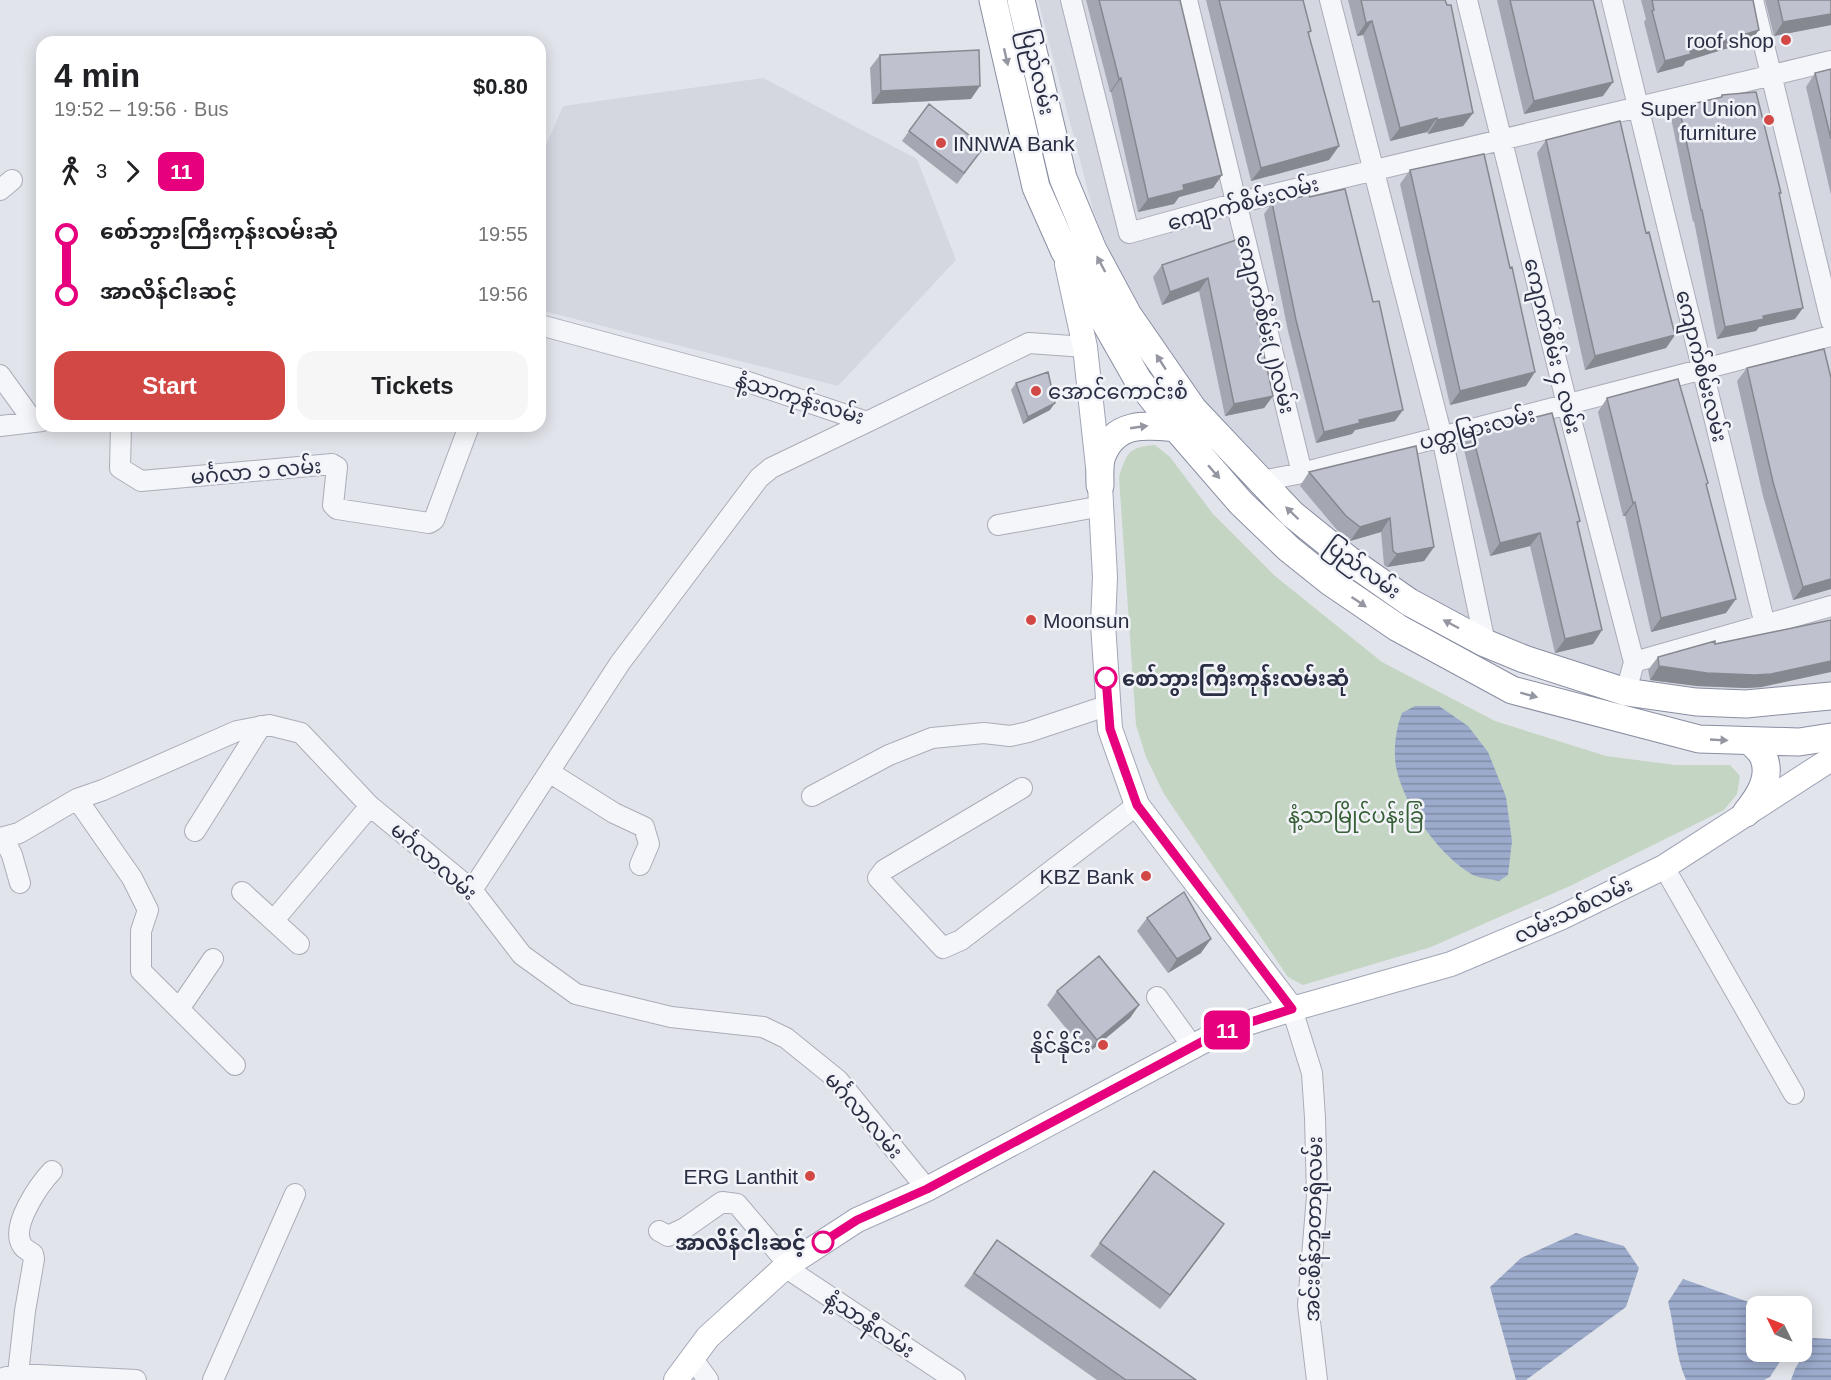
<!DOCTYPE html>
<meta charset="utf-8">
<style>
body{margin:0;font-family:Helvetica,"Noto Sans Myanmar",sans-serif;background:#f6f6f6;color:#202124;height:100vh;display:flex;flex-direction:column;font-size:22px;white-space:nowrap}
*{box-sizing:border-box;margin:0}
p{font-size:20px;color:#757577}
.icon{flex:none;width:33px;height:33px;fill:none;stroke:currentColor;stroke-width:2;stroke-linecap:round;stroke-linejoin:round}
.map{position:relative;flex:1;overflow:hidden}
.sheet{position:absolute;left:36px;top:36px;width:510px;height:396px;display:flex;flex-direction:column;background:#fff;border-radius:18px;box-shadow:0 3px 15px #0003}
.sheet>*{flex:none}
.badge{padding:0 12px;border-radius:9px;font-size:21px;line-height:39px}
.needle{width:39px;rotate:313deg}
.fabs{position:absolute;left:1746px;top:1296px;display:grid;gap:12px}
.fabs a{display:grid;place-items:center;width:66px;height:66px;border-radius:12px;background:#fff;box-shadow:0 3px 15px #0003;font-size:30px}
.map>.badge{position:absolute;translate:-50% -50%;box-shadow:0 0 0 3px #fff}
.legs{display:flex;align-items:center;gap:9px;height:66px;padding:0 18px;font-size:20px}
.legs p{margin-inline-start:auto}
.headline{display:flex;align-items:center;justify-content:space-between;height:102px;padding:0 18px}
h1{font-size:33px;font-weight:700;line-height:45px}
.cta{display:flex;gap:12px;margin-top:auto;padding:12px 18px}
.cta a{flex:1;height:69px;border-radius:18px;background:#d24844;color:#fff;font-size:24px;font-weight:700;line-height:69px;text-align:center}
.cta a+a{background:#f6f6f6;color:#202124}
ul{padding:0 18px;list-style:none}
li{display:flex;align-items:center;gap:21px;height:60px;font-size:22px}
li i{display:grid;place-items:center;width:9px;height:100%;margin:0 8px;background:currentColor}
li i::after{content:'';width:15px;height:15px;margin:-8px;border:4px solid;border-radius:50%;background:#fff}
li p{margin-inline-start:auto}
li:first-child i{background:linear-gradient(#0000 50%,currentColor 0)}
li:last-child i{background:linear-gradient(currentColor 50%,#0000 0)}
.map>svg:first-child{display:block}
</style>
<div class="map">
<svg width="1831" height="1380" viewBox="0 0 1831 1380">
<defs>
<pattern id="water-rules" width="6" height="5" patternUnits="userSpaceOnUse" patternTransform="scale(1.5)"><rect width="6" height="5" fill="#9cabcc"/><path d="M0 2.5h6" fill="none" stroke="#7f8ca7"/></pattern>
</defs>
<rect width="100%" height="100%" fill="#e2e4eb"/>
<path fill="#d4d6e0" d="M1038,0H1831V692L1703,695L1612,679L1535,655L1421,596L1321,524L1253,461L1209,407L1129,301L1093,210Z
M763,78L917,159L956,260L838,386L540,310V159L563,106Z"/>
<path fill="#c4d5c3" d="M1155,445L1170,457L1213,514L1275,576L1382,662L1495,721L1606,756L1675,765H1730L1740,776L1737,794L1724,810L1570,886L1431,947L1303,985L1288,977L1164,794L1146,757L1136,725L1119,477C1127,453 1128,447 1155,445Z"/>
<path fill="url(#water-rules)" d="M1415,706H1439L1468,726L1488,752L1506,797L1512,841L1508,875L1499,881C1489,879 1476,878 1468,872C1436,851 1404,805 1396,767C1393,750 1396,728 1402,713Z
M1576,1233L1624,1246L1639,1268L1626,1307L1526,1380H1516L1490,1287L1521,1258Z
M1683,1279L1760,1306H1756V1352H1786L1770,1377L1764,1380H1686C1675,1355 1675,1328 1668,1302Z
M1813,1338L1831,1339V1380H1791L1795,1369Z"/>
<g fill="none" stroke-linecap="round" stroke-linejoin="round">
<defs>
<path id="minor" d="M1071,0L1129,233L1237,203L1831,61
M1187,0L1302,473
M1330,0L1442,437L1485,643
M1467,0L1567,404L1634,662L1626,692
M1612,0L1765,625
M1753,0L1831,321
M0,190L12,180
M540,325L736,378L867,422L1029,343L1085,347
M0,375L34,422
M0,426L42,421
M121,426L120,468L141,481L332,464L337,467L333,505L337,509L429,523L434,520L469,426
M1262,481L1302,473L1831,336
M998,525L1102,506
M1634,662L1831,606
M549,772L614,813L644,827L649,844L640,865
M1022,788L884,870L878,878L943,948L961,940L1137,805
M812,796L889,755L932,738L984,733L1010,736L1028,732L1109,705
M77,799L132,878L148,910L141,931V971L235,1065
M195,831L261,726
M3,837L12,855L20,883
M0,838L19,833L77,799L103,790L237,731L269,725L301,733L370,806L472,890L522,955L576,994L671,1017L763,1027L786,1038L838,1080L927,1189
M1664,867L1794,1094
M472,890L620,663L759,478L771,468L867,422
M242,892L299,944
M274,920L370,806
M1157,997L1193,1047
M179,1009L213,959
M1292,1009L1312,1073L1315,1118L1317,1196L1308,1305L1317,1380
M659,1231L668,1236L685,1228L722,1202L737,1204L789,1265
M785,1267L955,1380
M692,1358L708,1380
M18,1374L25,1311L34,1259L33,1254C29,1251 24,1249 22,1245C10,1226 39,1185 52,1171
M0,1379L18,1374L136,1380
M213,1380L295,1194"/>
<path id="major" d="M1067,264L1085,347L1100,485L1105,577L1103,624L1110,729L1137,805L1292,1009
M676,1380L708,1337L785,1267L857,1220L927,1189L1222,1031L1292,1009L1451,964L1560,918L1664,867L1831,759"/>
<path id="highway" d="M993,0L1036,187L1064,250L1138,380L1176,428L1241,503L1289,549L1329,581L1398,628L1512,690L1699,739L1799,742L1831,737
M1021,0L1063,178L1093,250L1128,315L1193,409L1292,514L1349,560L1409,602L1485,643L1524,659L1626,692L1696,702L1746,704L1831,696
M1100,485C1100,476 1099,464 1102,456C1115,421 1146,425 1176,428
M1746,813C1758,798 1773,777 1763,756C1761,751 1755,746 1751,742"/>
</defs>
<use href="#minor" stroke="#aaadb9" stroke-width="22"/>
<use href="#major" stroke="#a1a6b7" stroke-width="26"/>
<use href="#highway" stroke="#898ea2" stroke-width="29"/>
<use href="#minor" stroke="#f5f6f9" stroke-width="20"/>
<use href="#major" stroke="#fff" stroke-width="24"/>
<use href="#highway" stroke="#fff" stroke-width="27"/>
</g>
<path fill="#a4a7b1" d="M1086,0H1180L1222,175L1213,188L1179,197L1174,204L1138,212L1111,92H1110Z
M1206,0H1303L1311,31L1308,35L1339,146L1329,160L1251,181Z
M1348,0H1445L1473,113L1463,126L1428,134L1427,132L1390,141L1363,35L1357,36Z
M1497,0H1593L1603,96L1524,114Z
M1641,0H1753L1751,41L1686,61L1683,66L1657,73L1644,22L1646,19Z
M1765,0H1831V25L1774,36Z
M880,55L971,99L872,104L870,68Z
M1831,69V195L1806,87L1815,73Z
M1722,95L1781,193L1780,195L1795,319L1759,327L1756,331L1717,339L1694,221L1693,222L1671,118L1679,107L1721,97Z
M909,131L977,157L957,184L902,141Z
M1546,140L1646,233L1675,335L1666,348L1585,370L1537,153Z
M1410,170L1510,268L1526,386L1450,405L1400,184Z
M1272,203L1395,421L1355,430L1352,434L1316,443L1288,331L1264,214Z
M1239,239L1273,396L1264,408L1225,416L1199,291L1162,305L1153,277L1162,265Z
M1747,368L1831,378V591V589L1793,600L1763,496L1737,381Z
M1016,383L1050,410L1023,424L1011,390Z
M1607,398L1706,486L1726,613L1651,632L1625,516H1623L1598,412Z
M1472,433L1580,521L1578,524L1602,630L1593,644L1555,653L1530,546L1490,556L1463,446Z
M1416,446L1434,547L1424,561L1387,567L1384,565L1381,532L1350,541L1337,530L1300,486L1309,472Z
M1715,644L1762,687L1746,688L1697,686L1650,680L1648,670L1658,657Z
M1147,918L1201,953L1168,973L1137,931Z
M1057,991L1139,1005L1130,1018L1087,1054L1047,1005Z
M1215,1237L1160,1309L1090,1256L1100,1243Z
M997,1240L1196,1380H1097L964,1286Z"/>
<path fill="#868890" d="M1831,14V25L1774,36L1783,22Z
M1372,21L1363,35L1357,36L1366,23Z
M1759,30L1751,41L1686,61L1683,66L1657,73L1665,61L1690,51Z
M1121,78L1111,92H1110L1119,79Z
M1613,82L1603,96L1524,114L1534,101Z
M980,86L971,99L872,104L881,91Z
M1473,113L1463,126L1428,134L1437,120Z
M1437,118L1427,132L1390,141L1400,128Z
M1339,146L1329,160L1251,181L1261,168Z
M1222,175L1213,188L1179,197L1174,204L1138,212L1148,199L1183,185Z
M1208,278L1199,291L1162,305L1170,292Z
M1803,308L1795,319L1759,327L1756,331L1717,339L1725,327L1763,316Z
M1675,335L1666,348L1585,370L1595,356Z
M1535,372L1526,386L1450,405L1460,391Z
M1273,396L1264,408L1225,416L1234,404Z
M1055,403L1050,410L1023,424L1028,417Z
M1403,410L1395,421L1355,430L1352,434L1316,443L1324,432L1359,420Z
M1635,502L1625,516H1623L1633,503Z
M1390,518L1381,532L1350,541L1360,527Z
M1540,533L1530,546L1490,556L1500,543Z
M1434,547L1424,561L1387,567L1397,554Z
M1831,579V589L1793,600L1803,587Z
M1736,599L1726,613L1651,632L1661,618Z
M1602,630L1593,644L1555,653L1565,639Z
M1831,661V672L1762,687L1746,688L1697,686L1650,680L1659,666Z
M1211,939L1201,953L1168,973L1177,959Z
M1139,1005L1130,1018L1087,1054L1097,1040Z
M1224,1224L1215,1237L1160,1309L1170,1295Z"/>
<path fill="#bfc2ce" stroke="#868890" stroke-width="1.5" d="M1099,0H1180L1222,175L1183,185L1184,190L1148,199L1121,78L1119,79Z
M1219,0H1303L1311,31L1308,32L1339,146L1261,168Z
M1361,0H1445L1447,5H1451L1473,113L1437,120V118L1400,128L1372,21L1366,23Z
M1510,0H1593L1613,82L1534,101Z
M1652,0H1753L1759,30L1690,51L1691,54L1665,61L1652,11L1654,10Z
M1778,0H1831V14L1783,22Z
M979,50L980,86L881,91L880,55Z
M1831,69V139L1815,73Z
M1756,92L1781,193H1779L1803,308L1763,316L1764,319L1725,327L1702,210H1701L1679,107L1722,97V95Z
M929,104L984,147L964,173L909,131Z
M1620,121L1646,233L1649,232L1675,335L1595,356L1546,140Z
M1484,154L1510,268L1512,267L1535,372L1460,391L1410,170Z
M1345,189L1373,302L1379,301L1403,410L1359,420L1360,423L1324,432L1296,320L1272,203L1309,195L1310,197Z
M1239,239L1273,396L1234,404L1208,278L1170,292L1162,265Z
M1824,349L1831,378V579L1803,587L1773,482L1747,368Z
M1048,372L1055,403L1028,417L1016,383Z
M1678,379L1708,483L1706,484L1736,599L1661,618L1635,502L1633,503L1607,398Z
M1552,413L1580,521L1577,522L1602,630L1565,639L1540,533L1500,543L1472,433Z
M1416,446L1434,547L1397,554L1393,551L1390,518L1360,527L1346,516L1309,472Z
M1831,620V661L1771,674L1755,675L1707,673L1659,666L1658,657L1715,641V644Z
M1184,892L1211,939L1177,959L1147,918Z
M1099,956L1139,1005L1097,1040L1057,991Z
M1154,1171L1224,1224L1170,1295L1100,1243Z
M997,1240L1196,1380H1126L974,1273Z"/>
<defs><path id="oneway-solid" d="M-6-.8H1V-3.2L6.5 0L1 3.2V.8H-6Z" transform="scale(1.5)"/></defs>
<g fill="#9496a1">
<use href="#oneway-solid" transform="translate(1006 57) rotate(77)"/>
<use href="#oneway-solid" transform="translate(1101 264) rotate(-118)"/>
<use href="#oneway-solid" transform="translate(1161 362) rotate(-123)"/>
<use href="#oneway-solid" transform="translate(1139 427) rotate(-8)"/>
<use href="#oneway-solid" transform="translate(1214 472) rotate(49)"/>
<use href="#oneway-solid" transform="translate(1292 513) rotate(-136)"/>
<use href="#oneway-solid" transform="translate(1359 602) rotate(34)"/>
<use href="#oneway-solid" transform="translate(1451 624) rotate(-152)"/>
<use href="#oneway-solid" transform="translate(1529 695) rotate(15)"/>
<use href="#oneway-solid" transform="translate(1719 740) rotate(3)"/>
</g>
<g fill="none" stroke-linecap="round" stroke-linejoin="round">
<defs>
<path id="line-1" d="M823,1242L857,1220L927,1189L1222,1031L1292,1009L1137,805L1110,729L1106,678"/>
</defs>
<use href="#line-1" stroke="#fff" stroke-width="14"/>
<use href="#line-1" stroke="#e6007e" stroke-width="9"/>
</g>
<g fill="#d24844" stroke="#f2f3f8" stroke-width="2">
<circle cx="1786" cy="40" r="6"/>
<circle cx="1769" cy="120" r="6"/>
<circle cx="941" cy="143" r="6"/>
<circle cx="1036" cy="391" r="6"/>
<circle cx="1031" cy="620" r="6"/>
<circle cx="1146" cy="876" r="6"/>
<circle cx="1103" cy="1045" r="6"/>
<circle cx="810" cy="1176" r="6"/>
</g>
<g fill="#fff" stroke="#e6007e" stroke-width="3">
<circle cx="1106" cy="678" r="10"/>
<circle cx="823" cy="1242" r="10"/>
</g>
<g text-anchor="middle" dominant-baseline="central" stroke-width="5" stroke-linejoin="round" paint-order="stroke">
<g font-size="21" fill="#292e43" stroke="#f2f3f8" text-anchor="end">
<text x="1774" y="40">roof shop</text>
<text x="1757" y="108">Super Union<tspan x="1757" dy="24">furniture</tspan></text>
<text x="953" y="143" text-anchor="start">INNWA Bank</text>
<text x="1048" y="391" text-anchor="start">အောင်ကောင်းစံ</text>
<text x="1043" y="620" text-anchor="start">Moonsun</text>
<text x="1134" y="876">KBZ Bank</text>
<text x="1091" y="1045">နိုင်နိုင်း</text>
<text x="798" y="1176">ERG Lanthit</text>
</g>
<g font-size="21" fill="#292e43" stroke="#f2f3f8">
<text transform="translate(1038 72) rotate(77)">ပြည်လမ်း</text>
<text transform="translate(1243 203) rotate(-15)">ကျောက်စိမ်းလမ်း</text>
<text transform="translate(1266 324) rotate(76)">ကျောက်စိမ်း(၂)လမ်း</text>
<text transform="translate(1553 346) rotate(76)">ကျောက်စိမ်း ၄ လမ်း</text>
<text transform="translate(1702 366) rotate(76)">ကျောက်စိမ်းလမ်း</text>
<text transform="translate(800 398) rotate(17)">နံ့သာကုန်းလမ်း</text>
<text transform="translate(1477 428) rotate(-14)">ပတ္တမြားလမ်း</text>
<text transform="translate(256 471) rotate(-5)">မင်္ဂလာ ၁ လမ်း</text>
<text transform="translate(1363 568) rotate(36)">ပြည်လမ်း</text>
<text transform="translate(434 861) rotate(41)">မင်္ဂလာလမ်း</text>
<text transform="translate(1573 910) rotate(-25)">လမ်းသစ်လမ်း</text>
<text transform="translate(864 1115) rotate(49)">မင်္ဂလာလမ်း</text>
<text transform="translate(1313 1229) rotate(-89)">အင်းစိန်ဘူတာရုံလမ်း</text>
<text transform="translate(870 1324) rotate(34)">နံ့သာနီလမ်း</text>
</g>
<g font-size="21" font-weight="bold" fill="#292e43" stroke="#f2f3f8" text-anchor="start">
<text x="1122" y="678">စော်ဘွားကြီးကုန်းလမ်းဆုံ</text>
<text x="806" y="1242" text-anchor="end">အာလိန်ငါးဆင့်</text>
</g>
<g font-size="21" fill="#376036" stroke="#f2f3f8">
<text x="1356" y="815">နံ့သာမြိုင်ပန်းခြံ</text>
</g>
</g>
</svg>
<div class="fabs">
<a><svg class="needle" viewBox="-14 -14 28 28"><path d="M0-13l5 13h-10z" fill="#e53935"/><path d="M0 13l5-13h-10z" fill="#757577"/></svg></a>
</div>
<b class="badge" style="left:1227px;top:1030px;background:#e6007e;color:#fff">11</b>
<section class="sheet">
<div class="headline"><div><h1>4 min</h1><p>19:52 – 19:56 · Bus</p></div><b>$0.80</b></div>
<div class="legs"><svg class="icon" aria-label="walk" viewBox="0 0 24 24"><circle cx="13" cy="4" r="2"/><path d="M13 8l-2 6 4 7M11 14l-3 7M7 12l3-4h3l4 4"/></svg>3<svg class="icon" aria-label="forward" viewBox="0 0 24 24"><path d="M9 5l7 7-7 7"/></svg><b class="badge" style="background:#e6007e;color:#fff">11</b></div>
<ul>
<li><i style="color:#e6007e"></i><b>စော်ဘွားကြီးကုန်းလမ်းဆုံ</b><p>19:55</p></li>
<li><i style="color:#e6007e"></i><b>အာလိန်ငါးဆင့်</b><p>19:56</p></li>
</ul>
<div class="cta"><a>Start</a><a>Tickets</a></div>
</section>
</div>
